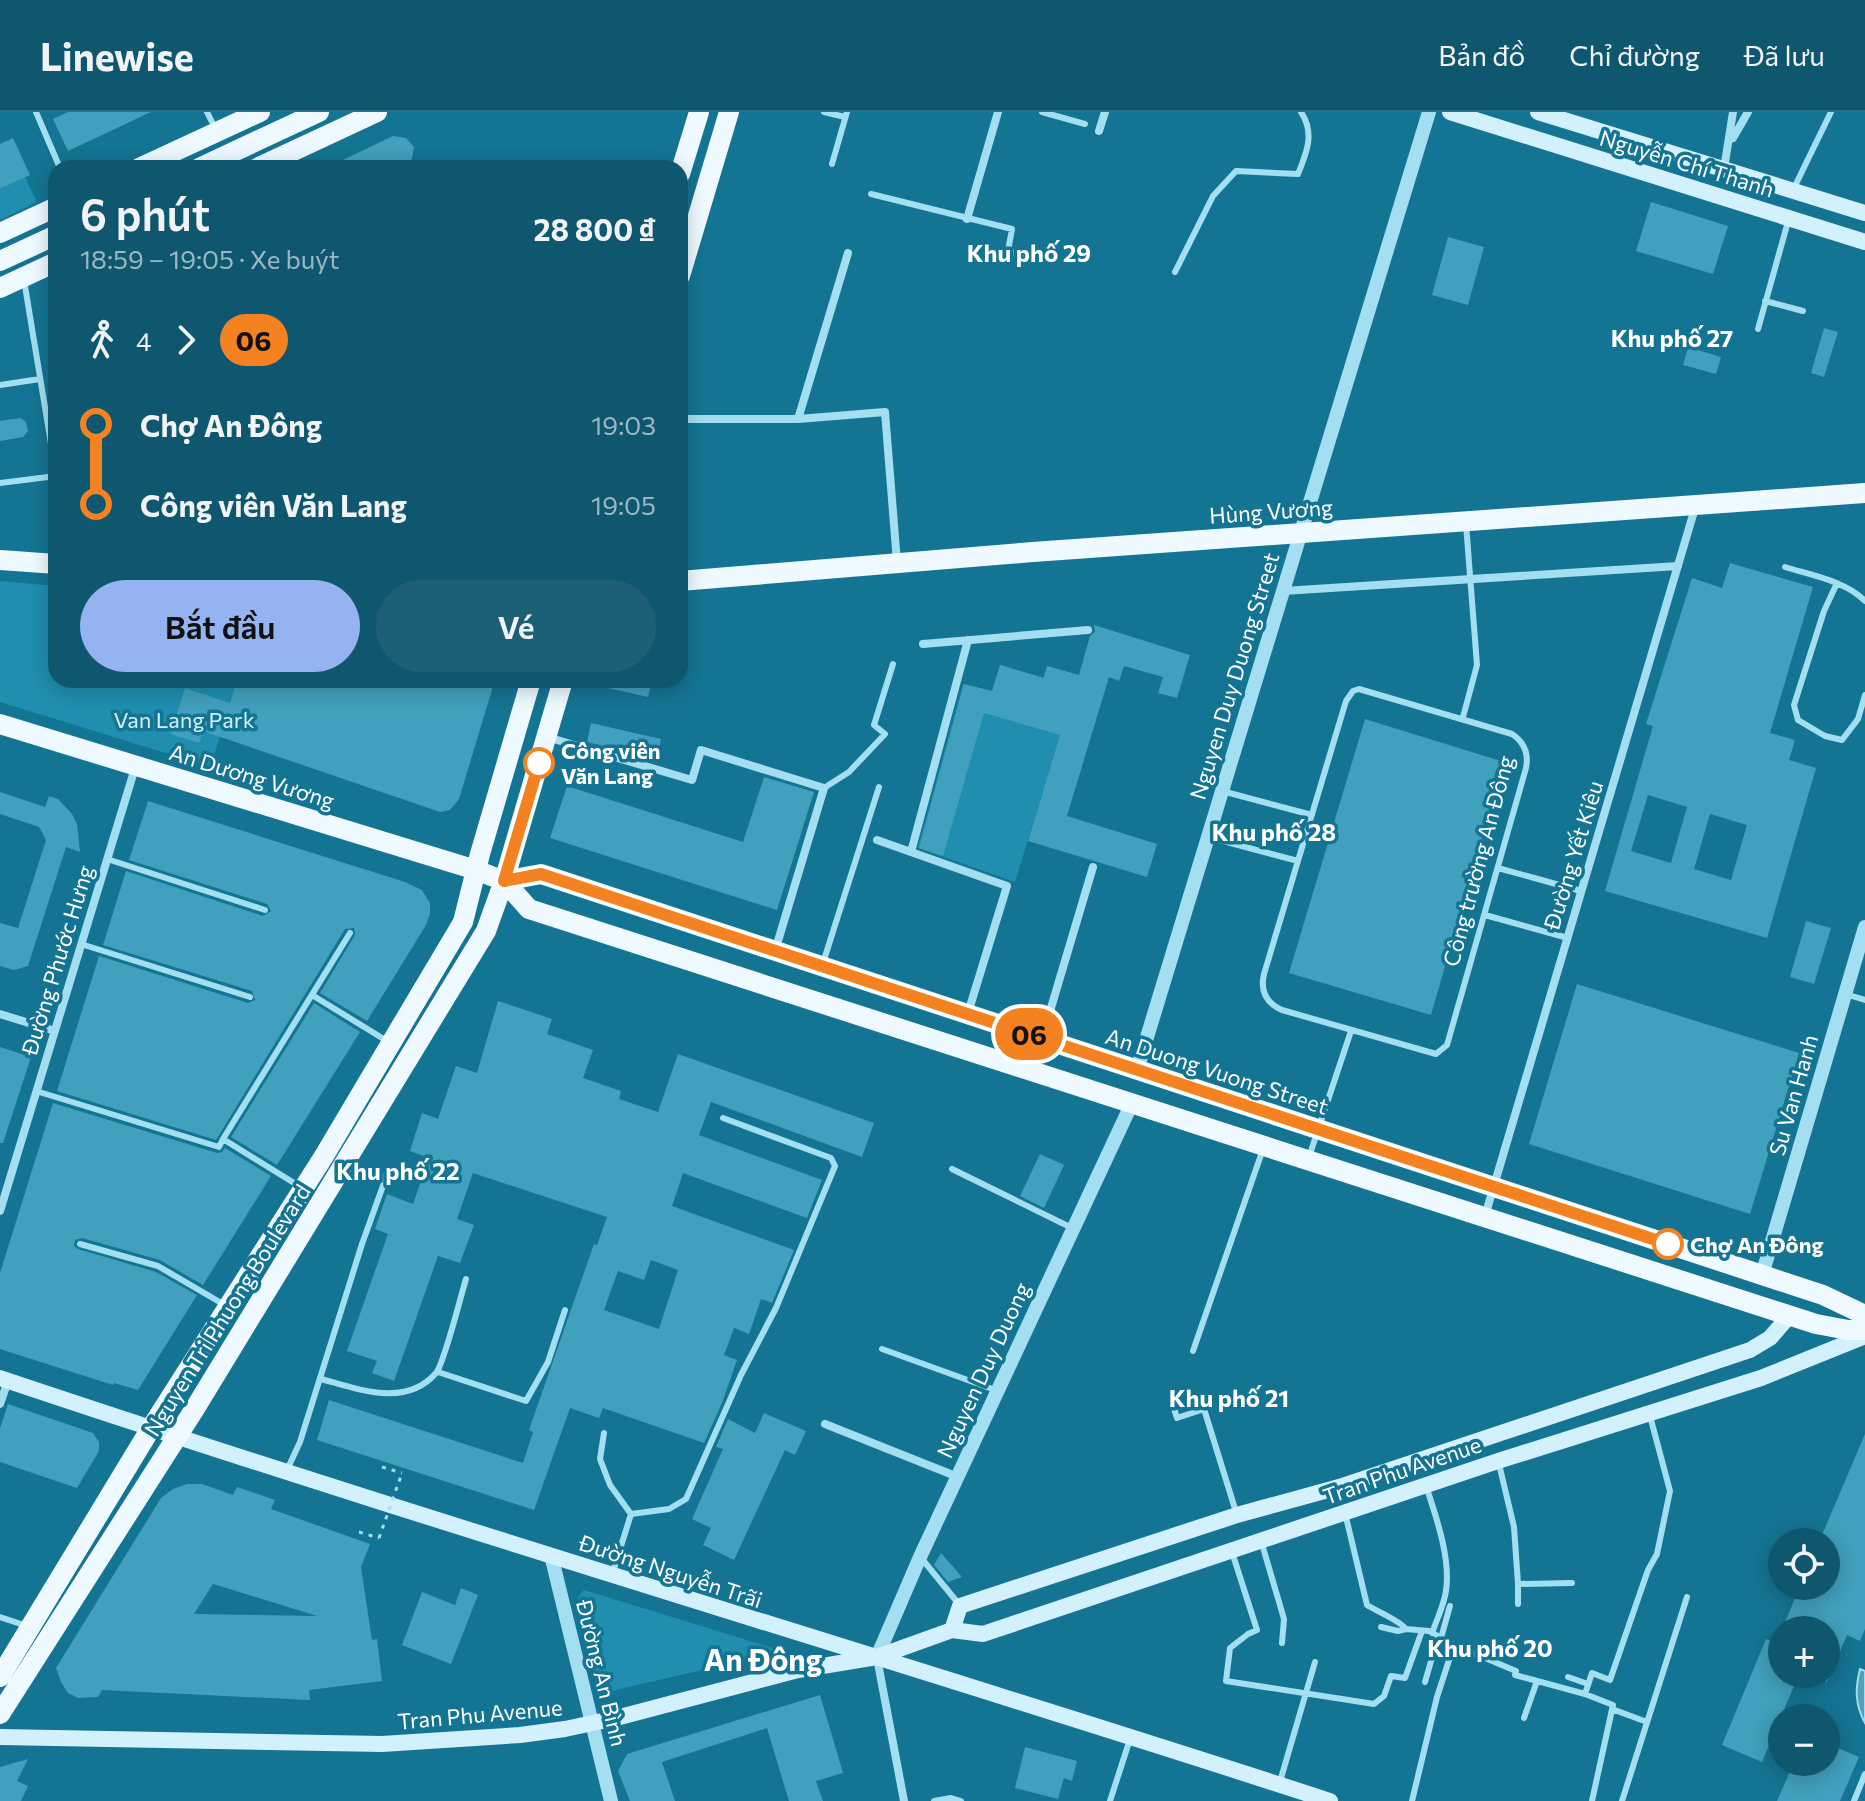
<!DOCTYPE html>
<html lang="vi">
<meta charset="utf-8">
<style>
body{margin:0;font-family:Commissioner,sans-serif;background:#1d6076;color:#f1f3f6;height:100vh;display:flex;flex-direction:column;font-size:30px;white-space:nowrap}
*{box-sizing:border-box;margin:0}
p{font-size:26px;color:#9bb8c2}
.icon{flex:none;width:44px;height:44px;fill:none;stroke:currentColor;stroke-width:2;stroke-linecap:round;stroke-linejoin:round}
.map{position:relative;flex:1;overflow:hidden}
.panel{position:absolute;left:48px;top:48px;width:640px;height:528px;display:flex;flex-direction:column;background:#0f576e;border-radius:24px;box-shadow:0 4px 20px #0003}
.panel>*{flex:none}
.badge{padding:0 16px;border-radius:26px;font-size:28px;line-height:52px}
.fabs{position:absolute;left:1768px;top:1416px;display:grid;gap:16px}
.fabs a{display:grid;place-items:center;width:72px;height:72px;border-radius:50%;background:#0f576e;box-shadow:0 4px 20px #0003;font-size:40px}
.map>.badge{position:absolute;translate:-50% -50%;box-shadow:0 0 0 4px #fff}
.legs{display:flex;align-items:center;gap:12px;height:88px;padding:0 32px;font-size:26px}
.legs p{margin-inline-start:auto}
.headline{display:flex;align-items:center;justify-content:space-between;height:136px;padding:0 32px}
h1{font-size:44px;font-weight:600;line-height:60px}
.primary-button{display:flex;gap:16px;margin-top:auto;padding:16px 32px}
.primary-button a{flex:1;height:92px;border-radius:48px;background:#95b2f1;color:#111;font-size:32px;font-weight:600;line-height:92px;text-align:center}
.primary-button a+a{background:#1d6076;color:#f1f3f6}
ul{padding:0 32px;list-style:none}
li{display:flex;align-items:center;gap:28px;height:80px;font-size:30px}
li i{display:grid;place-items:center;width:12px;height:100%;margin:0 10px;background:currentColor}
li i::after{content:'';width:20px;height:20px;margin:-10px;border:6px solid;border-radius:50%;background:#0f576e}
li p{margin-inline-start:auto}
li:first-child i{background:linear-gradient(#0000 50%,currentColor 0)}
li:last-child i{background:linear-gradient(currentColor 50%,#0000 0)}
header{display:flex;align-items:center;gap:48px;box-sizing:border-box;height:112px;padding:0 40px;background:#0f576e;border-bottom:2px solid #2f6d81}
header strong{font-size:38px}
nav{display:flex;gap:44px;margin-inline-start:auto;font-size:28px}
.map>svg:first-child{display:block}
</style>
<header>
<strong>Linewise</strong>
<nav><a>Bản đồ</a><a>Chỉ đường</a><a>Đã lưu</a></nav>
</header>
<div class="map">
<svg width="1865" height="1689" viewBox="0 0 1865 1689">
<rect width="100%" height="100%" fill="#147493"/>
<path fill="#1f8eaf" d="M25,65L37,90L0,108V77Z
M0,469L56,474V568H236L211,655L0,590Z
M1000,553L1043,566L1047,554L1079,563L1015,770L918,736L963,572L992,579Z
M584,1478L773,1536L772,1542L607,1580L598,1575L578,1485Z"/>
<path fill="#5c9eb2" stroke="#95e0f4" stroke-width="2" d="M1860,1557L1865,1559V1611C1855,1593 1855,1577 1860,1557Z"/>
<path fill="#41a0bd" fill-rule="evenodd" d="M68,0H151L68,39L53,7Z
M393,24L406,26L414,35L410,56H326Z
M13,26L30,63L0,77V32Z
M1651,90L1728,114L1713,162L1636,139Z
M1448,125L1484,135L1468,193L1432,183Z
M1824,216L1838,220L1824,265L1811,261Z
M1688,235L1721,245L1716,262L1683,253Z
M20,306L26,310L28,319L23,325L0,329V309Z
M1730,451L1813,475L1770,621L1795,628L1789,648L1816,656L1767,826L1605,779L1653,614L1646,612L1692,466L1722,476ZM1648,683L1687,695L1671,751L1631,739ZM1710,702L1747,713L1731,768L1694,757Z
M1094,513L1190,543L1177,586L1158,581L1163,565L1124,554L1119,569L1109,565L1067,704L1157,732L1147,765L1028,729L1060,623L984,601L943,744L919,736L964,572L992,579L1000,553L1044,566L1047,554L1079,563L1090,524L1095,520Z
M236,568H495L459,687L450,698L440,700L203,619L199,631L171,622L185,576L230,591Z
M600,568H652L648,585L599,574Z
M1365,607L1504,650L1431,903L1289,861Z
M591,611L661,627L657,648L587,630Z
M764,665L814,680L777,798L550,726L567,674L743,730Z
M0,680L45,695L49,684L58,687L72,702L77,712L80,740L66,735L28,854L14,858L0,854V811L18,816L46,728L39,715L0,702Z
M148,689L405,770L422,778L430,791V802L426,813L367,909L320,881L355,823L354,816L345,817L216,1028L57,979L99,844L248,891L255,888L252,879L103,833L126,759L263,804L271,799L267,792L129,748Z
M1806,809L1831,816L1814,872L1790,865Z
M1577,872L1799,941L1750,1102L1529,1032Z
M498,889L552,907L547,922L593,938L583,966L621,979L619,987L658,1000L678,942L874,1011L862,1045L711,990L699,1023L822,1068L807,1106L683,1061L672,1094L794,1138L772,1191L761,1187L749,1222L734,1216L724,1243L737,1248L722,1291L704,1331L603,1296L599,1306L570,1296L534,1398L317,1328L329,1288L523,1351L533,1320L529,1318L594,1132L597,1133L607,1105L473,1061L457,1107L474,1113L460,1151L438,1144L394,1269L372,1261L377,1249L347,1239L388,1122L375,1117L387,1082L413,1092L429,1046L410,1039L422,1001L438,1007L456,954L477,961ZM651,1148L678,1158L659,1217L604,1198L618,1159L644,1168Z
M314,891L360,920L277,1053L231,1025Z
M0,935L31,945L3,1031H0Z
M53,991L217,1041L222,1040L225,1036L271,1064L203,1173L160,1148L82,1126L75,1128L74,1134L78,1137L156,1160L197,1183L138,1278L114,1271L113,1273L0,1237V1161Z
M1040,1042L1064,1053L1044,1096L1020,1084Z
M8,1292L93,1321L99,1330V1339L77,1376L0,1350V1316Z
M764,1301L806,1319L795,1343L785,1338L734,1448L703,1433L711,1416L692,1407L723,1337L716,1335L728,1307L755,1321Z
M1865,1322V1517L1860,1529L1847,1523L1826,1572V1518H1782L1800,1474H1826V1430H1819Z
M187,1372H202L233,1383L237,1375L275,1388L271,1397L370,1432L361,1455L372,1528L377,1527L382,1569L309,1578L310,1588L102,1578L98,1585L78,1586L68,1581L61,1570L56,1556L161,1386L173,1377ZM213,1472L317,1504L194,1502Z
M941,1441L962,1465L948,1470L934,1453Z
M461,1476L478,1483L451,1552L402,1533L422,1480L455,1493Z
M1766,1527L1782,1534V1562H1799L1762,1650L1722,1633Z
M820,1583L843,1661L816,1669L823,1689H789L767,1616L662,1650L675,1689H630L618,1659L627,1642Z
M1826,1631L1859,1645L1840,1689H1777L1794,1650H1826Z
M1025,1635L1077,1649L1072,1669L1064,1666L1058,1687L1015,1676Z
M28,1647L17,1669L28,1674L21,1689H0V1655Z"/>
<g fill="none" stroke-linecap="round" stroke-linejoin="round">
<path stroke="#a3dff1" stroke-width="3" stroke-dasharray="4 6" stroke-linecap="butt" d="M382,1355L402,1361
M359,1420L379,1426"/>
<path stroke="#a3dff1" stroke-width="6" d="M36,0L60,56
M207,0L216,18
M824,0L845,5
M1042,0L1085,12
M832,52L847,0
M1794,76L1831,0
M871,82L1012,117L1008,139L1022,143
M1175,160L1213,84L1236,59L1298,62C1307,40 1315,21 1301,0
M24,168L56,362
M1765,189L1803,199
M1758,217L1789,106
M0,273L40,267
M0,371L56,364
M1785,455C1810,463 1846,469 1865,489
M1837,471L1824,499L1794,593L1798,608L1825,624L1842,628L1858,607L1865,583
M1359,577L1512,622C1524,630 1529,641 1526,656L1447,933L1436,942L1282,898C1266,891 1260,879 1264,862L1346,589L1353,579Z
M1463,605L1477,553L1466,412
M824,676L849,660L885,622L874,613L893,552
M1222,679L1312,703
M1208,725L1298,749
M107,747L265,798
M1498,756L1581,779
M1485,803L1568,826
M81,832L250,885
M823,851L879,675
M1845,882L1865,888
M312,883L387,929
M36,979L219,1035L223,1027L299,1074
M223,1027L350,821
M1309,1045L1351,919
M347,1055L386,1065
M952,1057L1074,1117
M80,1132L158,1154L223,1192
M882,1237L998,1279
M1193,1239L1263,1037
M438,1260L526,1289L548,1250L565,1198
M321,1267C358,1277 406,1296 436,1261C444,1252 461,1183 466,1167
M1170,1284L1177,1306L1204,1297L1236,1400
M604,1321L600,1347L610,1373L631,1402
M1499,1352L1514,1415L1518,1472L1572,1471
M287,1358L300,1330L362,1132L389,1057
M1426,1374C1436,1404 1451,1447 1446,1479C1444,1493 1437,1507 1432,1521
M1345,1401L1367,1493C1378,1500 1399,1508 1406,1517L1429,1519L1454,1533L1516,1559L1515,1563L1585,1582L1613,1593L1592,1689
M1262,1432L1284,1507L1282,1531
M1232,1440L1257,1518L1248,1522L1230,1536L1226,1569L1374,1592L1384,1584L1391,1564L1405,1566L1422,1519
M922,1447L958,1491
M613,1460L631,1402L669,1397L686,1387L741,1263L776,1196L835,1054L831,1046L723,1006
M1518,1472V1492
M0,1505L27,1514
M1381,1515L1398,1519L1406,1517
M1441,1526L1450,1494
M1568,1565L1588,1572
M1425,1570L1438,1525
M1585,1582L1592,1561L1610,1568L1648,1458L1657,1442L1670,1379L1650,1304
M1612,1597L1647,1610
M1524,1606L1537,1569
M1279,1673L1315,1550
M934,1689L951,1686L961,1689
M1110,1689L1130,1627
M1412,1689L1437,1585L1454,1533
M1622,1689L1687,1485
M1854,1689L1865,1662"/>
<path stroke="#a3dff1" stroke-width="8" d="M1099,19L1105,0
M1733,26L1748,0
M1724,57L1733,0
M967,107L998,0
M680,307H798L885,300L897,450
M798,307L848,141
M1283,479L1678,454
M923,532L1088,518
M547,625L692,668L701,638L824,676L775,839
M877,728L1007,774L968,901
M911,740L968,528
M0,902L55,919
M1042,926L1093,755
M0,1099L135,656
M1485,1104L1695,396
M0,1292L8,1269
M825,1312L958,1365
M877,1546L904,1689"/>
<path stroke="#a3dff1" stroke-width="14" d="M1137,958L1429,0
M1762,1163L1865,815
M551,1443L611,1689
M877,1545L920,1445L1132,991"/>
<path stroke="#d2f1fc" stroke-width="16" d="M1450,0L1865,130
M1538,0L1865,101
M0,1266C441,1414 887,1545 1330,1689
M952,1518L960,1494L1237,1403L1339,1375L1750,1238L1770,1226L1790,1203
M0,1625L382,1632L520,1623L565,1617L616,1606L798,1558L877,1545L952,1518L983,1522L1498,1349L1761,1266L1865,1224"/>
<path stroke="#eefaff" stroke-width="20" d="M139,56L260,0
M199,56L319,0
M257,56L377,0
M680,62L699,0
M0,121L56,95
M0,149L56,123
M680,164L729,0
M0,176L56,150
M0,448L56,452
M680,469L1033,440L1865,381
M0,612L476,758L504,769L529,797L1816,1212L1848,1218H1865
M504,769L541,762L1823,1183L1865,1203
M0,1565L151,1316L324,1044L463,810L480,742L531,568
M0,1602L194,1298L486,819L504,769L563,568"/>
<path stroke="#a3dff1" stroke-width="3" stroke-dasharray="4 6" stroke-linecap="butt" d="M379,1426L402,1361"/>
</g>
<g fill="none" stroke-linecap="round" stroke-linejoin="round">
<defs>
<path id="line-1" d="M539,651L504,769L541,762L1668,1132"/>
</defs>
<use href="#line-1" stroke="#fff" stroke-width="18"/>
<use href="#line-1" stroke="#f58220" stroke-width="12"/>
</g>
<g fill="#fff" stroke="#f58220" stroke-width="4">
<circle cx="539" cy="651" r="14"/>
<circle cx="1668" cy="1132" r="14"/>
</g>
<g text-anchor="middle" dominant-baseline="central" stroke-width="7" stroke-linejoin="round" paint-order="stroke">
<g font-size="22" fill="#fff" stroke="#147493">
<text transform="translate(1687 51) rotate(17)">Nguyễn Chí Thanh</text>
<text transform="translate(1271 399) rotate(-4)">Hùng Vương</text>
<text transform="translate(1234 564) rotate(-73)">Nguyen Duy Duong Street</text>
<text transform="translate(252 664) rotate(17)">An Dương Vương</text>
<text transform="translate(1573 743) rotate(-73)">Đường Yết Kiêu</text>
<text transform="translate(1478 749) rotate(-75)">Công trường An Đông</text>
<text transform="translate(57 848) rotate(-73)">Đường Phước Hưng</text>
<text transform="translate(1217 959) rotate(18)">An Duong Vuong Street</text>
<text transform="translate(1793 983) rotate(-74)">Su Van Hanh</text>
<text transform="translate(227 1198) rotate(-58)">Nguyen Tri Phuong Boulevard</text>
<text transform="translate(983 1258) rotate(-65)">Nguyen Duy Duong</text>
<text transform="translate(1402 1358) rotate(-19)">Tran Phu Avenue</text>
<text transform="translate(671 1459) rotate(18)">Đường Nguyễn Trãi</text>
<text transform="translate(602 1561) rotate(76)">Đường An Bình</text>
<text transform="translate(480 1602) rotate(-5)">Tran Phu Avenue</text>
</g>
<g font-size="22" fill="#d2f3fc" stroke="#147493">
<text x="184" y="607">Van Lang Park</text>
</g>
<g font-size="22" font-weight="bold" fill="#fff" stroke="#147493" text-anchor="start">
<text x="561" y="638">Công viên<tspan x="561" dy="25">Văn Lang</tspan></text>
<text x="1690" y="1132">Chợ An Đông</text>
</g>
<g font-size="24" font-weight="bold" fill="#fff" stroke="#147493">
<text x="1029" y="140">Khu phố 29</text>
<text x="1672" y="225">Khu phố 27</text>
<text x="1274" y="719">Khu phố 28</text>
<text x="398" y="1058">Khu phố 22</text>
<text x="1229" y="1285">Khu phố 21</text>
<text x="1490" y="1535">Khu phố 20</text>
</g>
<g font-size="30" font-weight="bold" fill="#fff" stroke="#147493">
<text x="763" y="1546">An Đông</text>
</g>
</g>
</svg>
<div class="fabs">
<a><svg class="icon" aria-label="locate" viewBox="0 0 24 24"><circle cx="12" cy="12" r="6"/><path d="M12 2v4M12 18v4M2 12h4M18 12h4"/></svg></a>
<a>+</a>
<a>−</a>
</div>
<b class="badge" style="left:1029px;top:922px;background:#f58220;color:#111">06</b>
<section class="panel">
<div class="headline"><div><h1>6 phút</h1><p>18:59 – 19:05 · Xe buýt</p></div><b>28 800 ₫</b></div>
<div class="legs"><svg class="icon" aria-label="walk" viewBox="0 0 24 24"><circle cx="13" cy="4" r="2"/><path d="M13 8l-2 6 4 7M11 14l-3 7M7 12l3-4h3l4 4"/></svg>4<svg class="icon" aria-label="forward" viewBox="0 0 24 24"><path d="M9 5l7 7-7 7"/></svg><b class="badge" style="background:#f58220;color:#111">06</b></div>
<ul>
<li><i style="color:#f58220"></i><b>Chợ An Đông</b><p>19:03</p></li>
<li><i style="color:#f58220"></i><b>Công viên Văn Lang</b><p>19:05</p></li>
</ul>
<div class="primary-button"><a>Bắt đầu</a><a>Vé</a></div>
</section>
</div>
